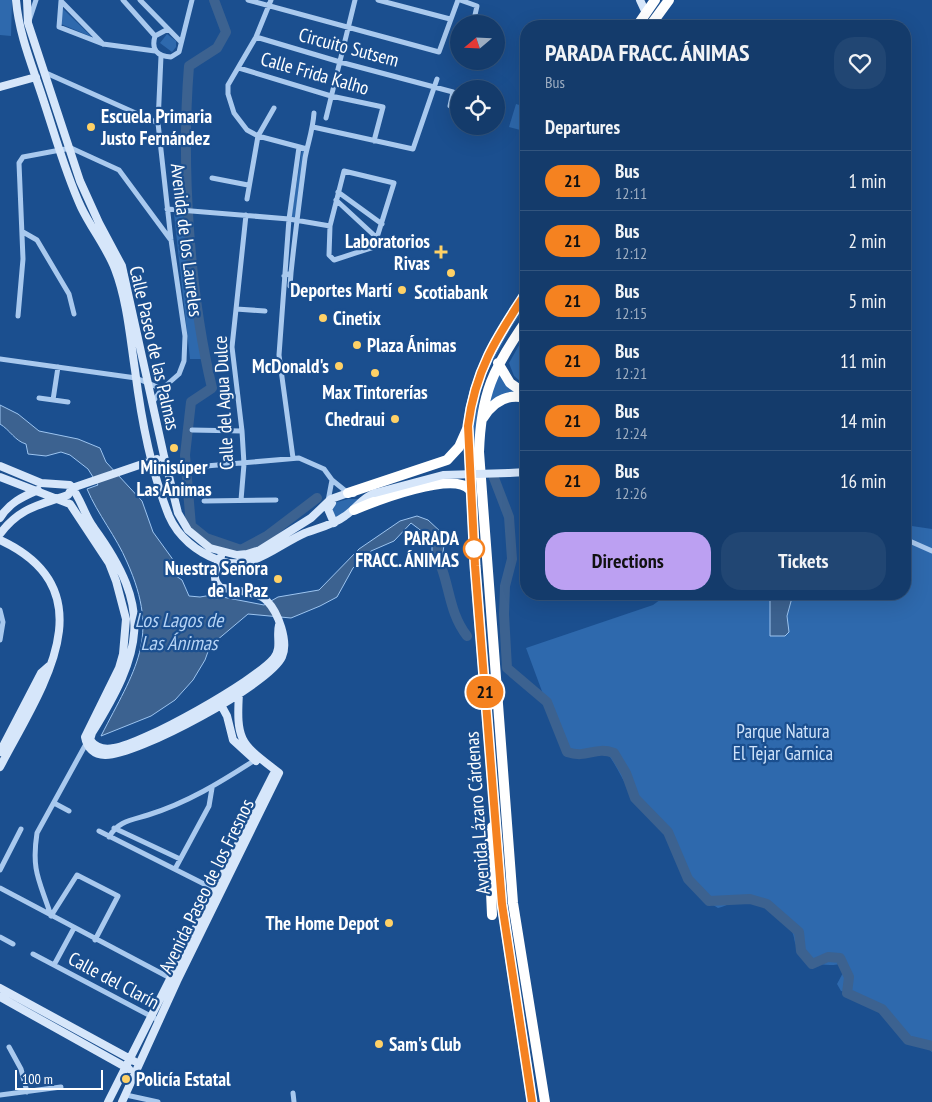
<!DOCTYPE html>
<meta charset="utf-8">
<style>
body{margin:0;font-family:"PT Sans Narrow",sans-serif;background:#214673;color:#f1f3f6;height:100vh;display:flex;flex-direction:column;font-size:19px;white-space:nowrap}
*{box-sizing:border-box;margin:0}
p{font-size:16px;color:#9dadc1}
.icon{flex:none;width:28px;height:28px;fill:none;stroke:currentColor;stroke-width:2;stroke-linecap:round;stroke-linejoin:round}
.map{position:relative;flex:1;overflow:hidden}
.panel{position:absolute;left:520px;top:20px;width:391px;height:580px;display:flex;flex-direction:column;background:#143b6b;border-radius:20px;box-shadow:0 5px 20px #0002,0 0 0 1px #33557e}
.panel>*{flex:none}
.badge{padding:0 10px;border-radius:16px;font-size:18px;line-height:32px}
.needle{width:32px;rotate:251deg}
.buttons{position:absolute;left:450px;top:15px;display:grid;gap:10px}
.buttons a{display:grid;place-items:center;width:55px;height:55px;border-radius:50%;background:#143b6b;box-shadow:0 5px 20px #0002,0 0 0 1px #33557e;font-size:25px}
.scale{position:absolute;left:15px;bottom:12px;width:88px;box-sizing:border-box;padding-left:5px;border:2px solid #fff;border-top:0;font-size:14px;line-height:18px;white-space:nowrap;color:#fff;-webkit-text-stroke:4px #1b4f8f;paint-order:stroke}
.map>.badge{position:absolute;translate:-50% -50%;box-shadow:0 0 0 2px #fff}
h2{padding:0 25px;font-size:19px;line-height:45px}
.round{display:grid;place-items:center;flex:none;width:52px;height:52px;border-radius:20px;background:#214673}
.overview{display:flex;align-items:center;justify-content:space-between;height:85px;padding:0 25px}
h1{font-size:24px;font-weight:700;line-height:38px}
.button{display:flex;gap:10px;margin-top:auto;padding:10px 25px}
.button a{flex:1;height:58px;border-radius:20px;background:#bca0f2;color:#111;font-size:20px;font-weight:700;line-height:58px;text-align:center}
.button a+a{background:#214673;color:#f1f3f6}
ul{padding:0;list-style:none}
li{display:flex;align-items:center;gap:15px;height:60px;padding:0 25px;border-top:1px solid #33557e}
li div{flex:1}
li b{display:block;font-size:19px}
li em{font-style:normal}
li .badge{min-width:55px;font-weight:700;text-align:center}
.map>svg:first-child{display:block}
</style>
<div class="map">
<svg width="932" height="1102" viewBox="0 0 932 1102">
<rect width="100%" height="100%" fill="#1b4f8f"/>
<path fill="#2e69ad" d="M0,0H12L11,36L0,35Z
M62,8L92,37L61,24Z
M167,34L176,41V47L172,52L160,43Z
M516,104L526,107L524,131L509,127Z
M302,150H305L295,219L291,218Z
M174,214L187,216L202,359H190Z
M526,299V306L511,328L488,370L480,394L476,426L477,474H470V425L483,368Z
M526,333V386L514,376L509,363Z
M500,374L521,394L487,408L490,392Z
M348,499H360L340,518L334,516L331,512L334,503Z
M905,525L932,529V1052L920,1042L905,1039L890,1024L874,1002L841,991L837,984L845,969L844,963C824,969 804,962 795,943C794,939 794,935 792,932C785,919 766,900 752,899C742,898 728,905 718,908C689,892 680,857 663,831C654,816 640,807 631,793C622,780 618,767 607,753L592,755L574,753L557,732L526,648L653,605L668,594H905Z"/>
<path fill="#3c6290" stroke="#9cc4f0" d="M0,405L18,414L39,431L78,439L100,448L106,462L142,501L153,532L174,561L173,574L182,580L189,596L200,597L212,595L264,605L278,597L319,590L359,549L400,521L417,516L428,520L442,533L444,545L441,566L432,559V539L411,523L394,541L371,551L353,568L337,597L320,606L291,618L248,614L210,646L205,660L193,680L175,700L151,716L101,736C135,669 161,638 127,562C116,536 98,515 87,489L98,485L88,469L70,455L61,452L46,456L28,454L26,444C15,441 10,430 0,424Z
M770,594H793L787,616L789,632L785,636H770Z"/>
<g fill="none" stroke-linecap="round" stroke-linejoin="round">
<path stroke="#3c6290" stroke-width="10" d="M214,0L226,32L217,48L189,66C181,165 189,291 212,388L191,402L185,455L191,526L206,538L241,550L267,536L317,498
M494,478L509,517L512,559L505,586L504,614L507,668L547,702L567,752C588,759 594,746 614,753L626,773L635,798L668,832L688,879L709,901L750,899L767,904L799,932L801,951L812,964L828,957L840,958L849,977L847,993L882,1009L908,1040L932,1046
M441,566C450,590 450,614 467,636"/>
<path stroke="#a9c9ee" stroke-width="5" d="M123,0L155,36
M140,0L181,42
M248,0L439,52L458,0
M271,0L256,37L228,85V94L234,113L247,130L258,136L307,149
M378,0L450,19
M460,0L477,6L473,24
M29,21L36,0
M168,29L155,36C151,50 157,56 171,57L179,52L192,0
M256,37L340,62L453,92L450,106L459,109
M103,44L61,1L59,27L103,44L155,51
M239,68L331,96L383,107L374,141
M46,73L158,123
M326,118L355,0
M313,127L413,149L437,79
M344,171L394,183L374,247L334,260L329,255L330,226Z
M212,178L248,185
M338,192L382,224
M247,199L258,136L274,108
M336,200L377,238
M167,209L289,219L330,226
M23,232L37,240L69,294L74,314
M284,276L291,273C295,234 300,196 305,158C308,143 313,129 314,113
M290,286L291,273
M236,309L265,311
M18,316L23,259L19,163L23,157L71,148L119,170L170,239
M0,359L136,378L162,389
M39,398L68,402
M53,400L58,367
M152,403L162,389L179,374L184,361L185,336L171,240L158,123L161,56
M192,430L242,431
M293,458L279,355L289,219L299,147
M206,466L299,458L324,469L332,480L348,493
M241,500L244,464L242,431L232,347L246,215
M204,501L276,500
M328,501L332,480
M905,539L932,551
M0,610L3,622L0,640
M54,803L69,811
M114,828L180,859
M99,831L218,891
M109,837C118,821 132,820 148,815C187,803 221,782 255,760
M175,869L209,806L212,788
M0,870L21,829
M0,888L172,979
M51,916C40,881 31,872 37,833L87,742
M51,916L77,875L118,896L95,940
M0,937L13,944
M33,954L160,1021
M54,965L74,928
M9,1047L21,1069L27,1092
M293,1093L294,1102
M0,1095L61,1087
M126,1095L158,1102"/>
<path stroke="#d6e6fa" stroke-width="8" d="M16,0C19,35 32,65 43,99C55,135 65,172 81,207C91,228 107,248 115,269C127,300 130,337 135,370C141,418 151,471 169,516C178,537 197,552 218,560C251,573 277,545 305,533C318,528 333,525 345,516C356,509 362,497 375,493
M27,0L28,23L80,181L99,223L122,266L164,456L178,513L188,530L210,548L237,555L247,554L260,550L311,518L331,499L348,493H353
M640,0L646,13
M0,87L36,77
M0,466L41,483L70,485C81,498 84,515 94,528C154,610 142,652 92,733L90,740C96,748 105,750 114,748C143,744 255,681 274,658C282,648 276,636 279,625
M509,473L526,472
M0,477L70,504L109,563L116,581L126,619L123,654L119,668L85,737C87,748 94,755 105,755C137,756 270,684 282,657C289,642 278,612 267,601C258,591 233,591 220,587C210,578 217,567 221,556
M332,503L328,509L334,523
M0,518C9,503 22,497 38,490
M0,534C19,508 39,505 68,495L72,488L157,459
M0,540C112,592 39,692 0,767
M239,693C236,743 241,743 279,773
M221,705L227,716L233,740L256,761
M0,752L41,673L49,666
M0,988L134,1061
M0,997L129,1069
M108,1102L273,775
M122,1102L177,981L279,773"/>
<path stroke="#fff" stroke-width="10" d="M637,26L655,0
M650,26L669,0
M526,293C497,337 474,373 468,426L475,566L502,904L532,1102
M526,321C493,369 481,393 479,452L513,903L545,1102
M498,363L510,383L526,394
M483,418C493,402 507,393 526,398
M348,493L447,460L459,447L467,429
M354,510C375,501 454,470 470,490
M492,915L489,846L492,827"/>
<path stroke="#d6e6fa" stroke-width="8" d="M375,493L443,475L509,473"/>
</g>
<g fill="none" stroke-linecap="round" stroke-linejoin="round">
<defs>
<path id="line" d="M526,293C496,338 475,371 468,426L475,566L502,904L532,1102"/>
</defs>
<use href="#line" stroke="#fff" stroke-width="11"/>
<use href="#line" stroke="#f58220" stroke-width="8"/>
</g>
<g fill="#ffd166" stroke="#1b4f8f" stroke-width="2">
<circle cx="91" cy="127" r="5"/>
<path d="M438.5 244.5h5v5h5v5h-5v5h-5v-5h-5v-5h5z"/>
<circle cx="451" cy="273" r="5"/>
<circle cx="402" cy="290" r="5"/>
<circle cx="323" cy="318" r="5"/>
<circle cx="357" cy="345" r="5"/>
<circle cx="339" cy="366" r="5"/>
<circle cx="375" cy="373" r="5"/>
<circle cx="395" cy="419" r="5"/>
<circle cx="174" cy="448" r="5"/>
<circle cx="278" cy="579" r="5"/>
<circle cx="389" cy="923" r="5"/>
<circle cx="379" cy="1044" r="5"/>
<circle cx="126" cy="1079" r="5"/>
</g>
<circle fill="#fff" stroke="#f58220" stroke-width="2.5" cx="474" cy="549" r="10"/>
<g text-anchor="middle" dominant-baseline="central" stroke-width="4.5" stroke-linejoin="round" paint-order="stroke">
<g font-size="19" fill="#fff" stroke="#1b4f8f">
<text transform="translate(349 47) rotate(15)">Circuito Sutsem</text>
<text transform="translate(315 73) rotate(16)">Calle Frida Kalho</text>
<text transform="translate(187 240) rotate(83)">Avenida de los Laureles</text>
<text transform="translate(155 348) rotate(77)">Calle Paseo de las Palmas</text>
<text transform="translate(223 403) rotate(-93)">Calle del Agua Dulce</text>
<text transform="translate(477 813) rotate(-94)">Avenida Lázaro Cárdenas</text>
<text transform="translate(206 886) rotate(-64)">Avenida Paseo de los Fresnos</text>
<text transform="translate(114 980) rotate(28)">Calle del Clarín</text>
</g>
<g font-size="19" font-weight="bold" fill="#fff" stroke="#1b4f8f" text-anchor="end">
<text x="101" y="116" text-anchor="start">Escuela Primaria<tspan x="101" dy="22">Justo Fernández</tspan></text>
<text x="430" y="241">Laboratorios<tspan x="430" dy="22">Rivas</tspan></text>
<text x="392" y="290">Deportes Martí</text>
<text x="451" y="292" text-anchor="middle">Scotiabank</text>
<text x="333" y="318" text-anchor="start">Cinetix</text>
<text x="367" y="345" text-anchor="start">Plaza Ánimas</text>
<text x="329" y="366">McDonald's</text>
<text x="375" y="392" text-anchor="middle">Max Tintorerías</text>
<text x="385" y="419">Chedraui</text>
<text x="174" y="467" text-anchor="middle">Minisúper<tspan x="174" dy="22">Las Ánimas</tspan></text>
<text x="268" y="568">Nuestra Señora<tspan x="268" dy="22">de la Paz</tspan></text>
<text x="379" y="923">The Home Depot</text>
<text x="389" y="1044" text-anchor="start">Sam's Club</text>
<text x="136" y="1079" text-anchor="start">Policía Estatal</text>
</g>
<g font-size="19" font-weight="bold" fill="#fff" stroke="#1b4f8f" text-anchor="end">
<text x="459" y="538">PARADA<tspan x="459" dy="22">FRACC. ÁNIMAS</tspan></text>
</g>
<g font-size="19" fill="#cfe3fa" stroke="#1b4f8f">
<text x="783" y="731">Parque Natura<tspan x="783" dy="22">El Tejar Garnica</tspan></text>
</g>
<g font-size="20" font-style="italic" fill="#b5d3f5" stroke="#1b4f8f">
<text x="179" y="620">Los Lagos de<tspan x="179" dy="23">Las Ánimas</tspan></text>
</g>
</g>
</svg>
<div class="buttons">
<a><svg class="needle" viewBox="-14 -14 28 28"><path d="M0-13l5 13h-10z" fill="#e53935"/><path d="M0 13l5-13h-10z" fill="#9dadc1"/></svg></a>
<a><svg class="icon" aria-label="locate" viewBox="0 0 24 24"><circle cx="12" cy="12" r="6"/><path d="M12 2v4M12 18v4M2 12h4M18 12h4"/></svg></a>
</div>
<div class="scale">100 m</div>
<b class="badge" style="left:485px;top:692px;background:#f58220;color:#111">21</b>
<section class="panel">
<div class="overview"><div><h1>PARADA FRACC. ÁNIMAS</h1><p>Bus</p></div><a class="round"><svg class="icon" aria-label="heart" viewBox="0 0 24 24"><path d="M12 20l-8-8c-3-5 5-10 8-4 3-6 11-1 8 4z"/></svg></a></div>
<h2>Departures</h2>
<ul>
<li><span class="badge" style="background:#f58220;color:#111">21</span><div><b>Bus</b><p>12:11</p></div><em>1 min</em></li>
<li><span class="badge" style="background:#f58220;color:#111">21</span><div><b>Bus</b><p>12:12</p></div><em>2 min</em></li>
<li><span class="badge" style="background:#f58220;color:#111">21</span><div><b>Bus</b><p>12:15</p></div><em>5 min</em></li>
<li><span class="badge" style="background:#f58220;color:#111">21</span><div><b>Bus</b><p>12:21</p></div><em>11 min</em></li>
<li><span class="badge" style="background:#f58220;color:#111">21</span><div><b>Bus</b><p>12:24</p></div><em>14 min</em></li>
<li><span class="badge" style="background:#f58220;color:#111">21</span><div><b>Bus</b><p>12:26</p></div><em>16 min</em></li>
</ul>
<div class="button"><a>Directions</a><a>Tickets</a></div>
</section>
</div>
